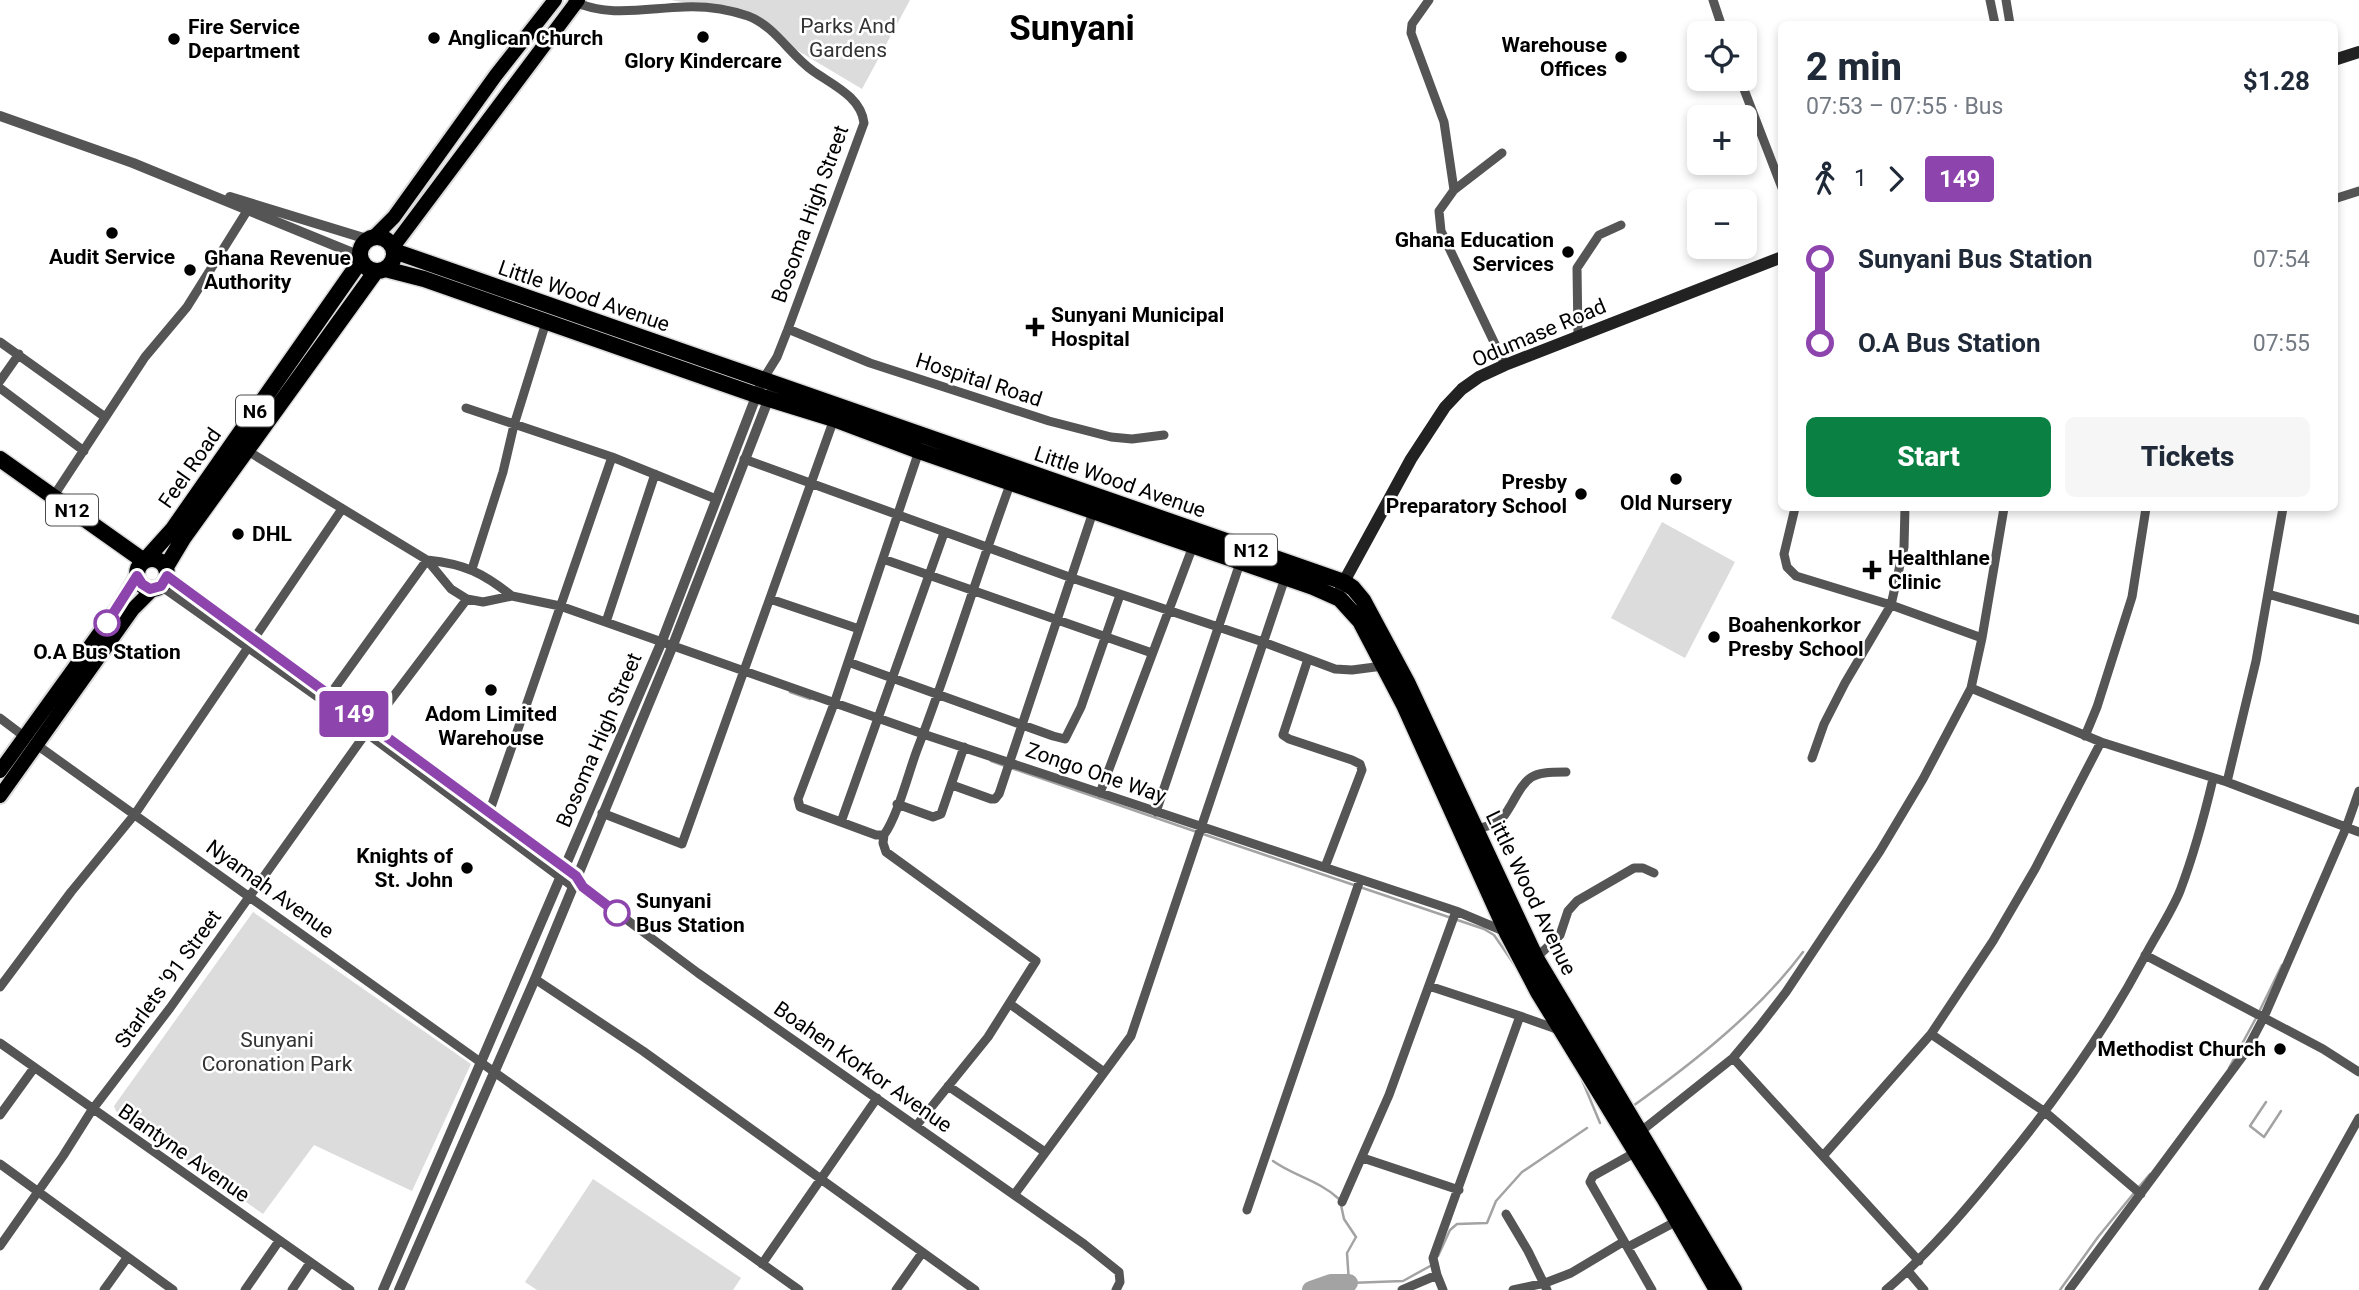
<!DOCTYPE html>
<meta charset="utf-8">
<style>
body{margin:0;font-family:Roboto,sans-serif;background:#f6f6f7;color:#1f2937;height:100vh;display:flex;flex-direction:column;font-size:26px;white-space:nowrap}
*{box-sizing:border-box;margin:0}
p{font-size:23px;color:#747a83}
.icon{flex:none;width:38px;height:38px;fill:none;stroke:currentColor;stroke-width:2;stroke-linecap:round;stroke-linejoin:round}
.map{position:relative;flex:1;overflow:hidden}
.drawer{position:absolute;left:1778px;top:21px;width:560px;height:490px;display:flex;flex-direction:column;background:#fff;border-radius:10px;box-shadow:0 4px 10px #0003}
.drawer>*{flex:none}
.badge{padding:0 14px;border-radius:5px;font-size:24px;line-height:46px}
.fabs{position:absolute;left:1687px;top:21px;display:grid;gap:14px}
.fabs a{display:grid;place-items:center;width:70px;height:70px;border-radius:10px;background:#fff;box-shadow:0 4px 10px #0003;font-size:35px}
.map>.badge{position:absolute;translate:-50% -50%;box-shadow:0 0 0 4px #fff}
.legs{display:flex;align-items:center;gap:10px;height:77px;padding:0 28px;font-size:23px}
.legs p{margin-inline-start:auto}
.head{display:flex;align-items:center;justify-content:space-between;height:119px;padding:0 28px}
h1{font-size:38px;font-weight:800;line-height:52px}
.action{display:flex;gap:14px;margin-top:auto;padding:14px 28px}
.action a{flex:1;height:80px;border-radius:10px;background:#0b8043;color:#fff;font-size:28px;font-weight:800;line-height:80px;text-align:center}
.action a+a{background:#f6f6f7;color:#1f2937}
ul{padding:0 28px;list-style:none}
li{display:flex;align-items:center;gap:24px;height:84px;font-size:26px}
li i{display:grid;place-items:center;width:10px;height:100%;margin:0 9px;background:currentColor}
li i::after{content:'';width:18px;height:18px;margin:-9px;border:5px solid;border-radius:50%;background:#fff}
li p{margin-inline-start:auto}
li:first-child i{background:linear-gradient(#0000 50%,currentColor 0)}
li:last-child i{background:linear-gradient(currentColor 50%,#0000 0)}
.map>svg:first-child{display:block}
</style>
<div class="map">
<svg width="2359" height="1290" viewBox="0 0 2359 1290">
<rect width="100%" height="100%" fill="#fff"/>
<path fill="#dcdcdc" d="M671,0H910L862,89L785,43L753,15Z
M1662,522L1735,562L1685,658L1611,618Z
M253,912L471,1064L412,1191L314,1145L263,1214L116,1111L114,1106Z
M593,1179L741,1278L733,1290H537L525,1282Z"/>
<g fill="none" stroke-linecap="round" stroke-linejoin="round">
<path stroke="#a3a3a3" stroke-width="2.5" d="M790,692L810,699
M991,761L1005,766
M1011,768L1197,832
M1203,834L1484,929L1494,935L1516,967
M2259,1012L2282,965
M2229,1068L2256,1018
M1580,1075L1600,1123
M2266,1102L2250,1126L2264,1137L2281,1111
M1633,1106C1694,1062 1758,1012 1803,952
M1273,1161C1294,1176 1320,1181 1339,1199
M2138,1188L2150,1174
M1341,1205L1344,1219L1356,1237L1347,1253L1349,1283L1403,1281L1432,1265
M1438,1256L1450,1230L1457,1224L1487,1223L1496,1201L1522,1172L1587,1128
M2060,1290L2098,1237L2134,1193"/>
<path stroke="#a3a3a3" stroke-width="18" d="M1311,1290L1331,1283H1349"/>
<defs>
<path id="primary" d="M374,237L394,217L496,75L555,0
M393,247L578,0
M0,771L121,603L137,576
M0,796L133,609L154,588"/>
<path id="trunk" d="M360 254a17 17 0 1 1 34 0a17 17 0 1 1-34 0Z
M394,251L1344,582L1353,588L1363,600L1407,682L1536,958L1734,1290
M385,269L424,279L756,395L834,419L919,451L1313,587L1340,599L1360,621L1404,705L1507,933L1538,992L1664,1198L1717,1290
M0,459L144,561
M146,559L173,529L361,260
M137 574a15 15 0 1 1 30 0a15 15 0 1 1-30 0Z
M166,567L184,537L376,271"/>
</defs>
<use href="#primary" stroke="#dbdbdb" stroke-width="18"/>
<use href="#trunk" stroke="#dbdbdb" stroke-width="19"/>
<path stroke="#555" stroke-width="9" d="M1429,0L1412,24L1411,33L1444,122L1454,190
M1713,0L1724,33
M1990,0L1995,24
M2006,0L2010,24
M573,1C607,18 648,8 684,7C706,6 727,9 748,16C775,26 790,55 813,71C833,85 861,97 864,123L788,329L777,357L762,381
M1740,79L1782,188
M1502,153L1454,190L1439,211L1441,231L1505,365
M2334,199L2359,191
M788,329L870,363L1049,421L1111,437L1132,439L1164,435
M1578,336L1577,268L1599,235L1621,225
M0,342L105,417
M0,381L19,354
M0,388L84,451
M466,408L612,457
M246,450L427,560L451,589L467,599L483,602L512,596L560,606L923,734L1456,911L1506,932
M919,451L835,701L798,799L800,807L876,835H884C898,815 908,774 917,750C951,662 978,571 1011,482
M744,459L1072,578L1263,642L1335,669L1352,670L1383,666
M53,497L145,357L187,307L247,211
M1795,508L1784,554L1787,567L1796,576L1891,605L1982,638
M883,559L1152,653
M472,569L503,472L514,425L547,319
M167,576L576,876L583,887L698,973L1084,1244L1119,1272L1120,1282L1116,1290
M161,586L322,700L572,886L578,887
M2268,594L2359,620
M770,599L859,629
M606,622L655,474
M1308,659L1283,735L1289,739L1352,760L1360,764L1362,770L1325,867
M848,662L1053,736L1065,739L1081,707L1120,595
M1971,688L2101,742L2227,782L2359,832
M329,696L427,560C465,564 483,573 512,596
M0,718L25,737
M2085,736L2097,707L2132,597L2146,508
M37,745L799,1290
M1812,758L1824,724L1845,683L1891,605L1904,547L1905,508
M2227,782L2256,661L2283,508
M952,785L991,799H995L999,794L1093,512
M1100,793L1193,546
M897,804L933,817L941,814L964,747
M1156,812L1240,563
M489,813L612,457L716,499
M602,813L682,844L834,419
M841,822L944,533
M1477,829C1483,827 1491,826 1497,822C1504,819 1507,811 1511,805C1528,775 1530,772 1566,772
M884,835L883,843L886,852L1036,961L988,1037L916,1126
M2145,955L2323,1049L2359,1072
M1536,958L1560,935L1568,911L1577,901L1634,868H1643L1654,873
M535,979L643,1051L975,1290
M1429,986L1520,1016
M0,987L71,892L135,814L342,509
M1010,1004L1104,1072
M1931,1034L2045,1112L2141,1194
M0,1043L350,1290
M1733,1058L1919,1261
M948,1086L1045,1152
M0,1115L34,1068
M1640,1132L1733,1058L1759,1027L1786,992L1880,851L1923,779L1971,688L1982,638L2004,508
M1636,1152L1593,1176L1590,1182L1652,1290
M1823,1156L1931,1034L1993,941L2035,869L2101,742
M1363,1158L1459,1190
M0,1164L173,1290
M1014,1195L1131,1036L1285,578
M1342,1202L1389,1095L1456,911
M1247,1210L1360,880
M1506,1214L1528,1251L1547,1290
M0,1246L63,1156L92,1110L170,1008L371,726L467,599
M1628,1247L1677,1221
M762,1264L877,1098
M1908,1271L1924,1290
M1437,1275L1443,1290
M104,1290L127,1258
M245,1290L279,1241
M292,1290L310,1263
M896,1290L922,1253
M1402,1290L1437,1275L1433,1258L1520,1016L1562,1031
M1513,1290L1545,1283L1571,1273L1623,1242
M1886,1290C1928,1254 1963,1213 1998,1170C2054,1103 2104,1033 2145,956C2156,935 2171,913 2180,891C2194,854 2204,817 2213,779
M2069,1290L2245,1053L2264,1017L2346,828L2359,791
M2263,1290L2359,1118"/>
<path stroke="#555" stroke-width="10" d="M0,116L133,163L360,256
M230,197L367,239
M383,1290L662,641L762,381
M399,1290L535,979L673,645L774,385"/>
<path stroke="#222" stroke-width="12" d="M2334,60L2359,52
M1341,587L1411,459L1445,407L1462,389L1479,377L1505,365L1782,257"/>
<use href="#primary" stroke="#000" stroke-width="14"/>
<use href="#trunk" stroke="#000" stroke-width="16"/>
</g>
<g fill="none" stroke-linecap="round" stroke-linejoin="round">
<defs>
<path id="line-1" d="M107,623L137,576L142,584L150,589L161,586L167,576L576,876L583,887L617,913"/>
</defs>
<use href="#line-1" stroke="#fff" stroke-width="16"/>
<use href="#line-1" stroke="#8e44ad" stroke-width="10"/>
</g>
<g fill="#000" stroke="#fff" stroke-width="2.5">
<circle cx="703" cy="37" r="7"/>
<circle cx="434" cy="38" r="7"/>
<circle cx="174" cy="39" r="7"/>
<circle cx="1621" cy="57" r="7"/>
<circle cx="112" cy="233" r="7"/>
<circle cx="1568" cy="252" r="7"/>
<circle cx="190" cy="270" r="7"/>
<path d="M1031.5 316.5h7v7h7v7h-7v7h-7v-7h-7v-7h7z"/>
<circle cx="1676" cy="479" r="7"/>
<circle cx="1581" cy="494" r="7"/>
<circle cx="238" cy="534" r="7"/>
<path d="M1868.5 559.5h7v7h7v7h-7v7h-7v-7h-7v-7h7z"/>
<circle cx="1714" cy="637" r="7"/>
<circle cx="491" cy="690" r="7"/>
<circle cx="467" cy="868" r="7"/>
<circle cx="2280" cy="1049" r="7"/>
</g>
<g fill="#fff" stroke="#8e44ad" stroke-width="3.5">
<circle cx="107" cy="623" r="12"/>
<circle cx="617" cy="913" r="12"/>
</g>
<g text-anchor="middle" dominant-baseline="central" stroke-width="5" stroke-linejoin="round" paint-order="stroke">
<g fill="#fff" stroke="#4c4c4c" stroke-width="2">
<rect x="236" y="395.5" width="38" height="31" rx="5"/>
<rect x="46" y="494.5" width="52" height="31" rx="5"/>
<rect x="1225" y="534.5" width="52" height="31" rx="5"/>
</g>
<g font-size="19" font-weight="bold" fill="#000">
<text x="255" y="411">N6</text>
<text x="72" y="510">N12</text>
<text x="1251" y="550">N12</text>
</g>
<g font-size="21" fill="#333" stroke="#fff">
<text x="848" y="26">Parks And<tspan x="848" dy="24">Gardens</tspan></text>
<text x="277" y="1040">Sunyani<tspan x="277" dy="24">Coronation Park</tspan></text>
</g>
<g font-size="21" font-weight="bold" fill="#000" stroke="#fff" text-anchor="start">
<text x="188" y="27">Fire Service<tspan x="188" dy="24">Department</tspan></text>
<text x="448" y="38">Anglican Church</text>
<text x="1607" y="45" text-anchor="end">Warehouse<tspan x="1607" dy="24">Offices</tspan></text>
<text x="703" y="61" text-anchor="middle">Glory Kindercare</text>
<text x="1554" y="240" text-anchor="end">Ghana Education<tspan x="1554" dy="24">Services</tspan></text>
<text x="112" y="257" text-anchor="middle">Audit Service</text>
<text x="204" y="258">Ghana Revenue<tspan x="204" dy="24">Authority</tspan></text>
<text x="1051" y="315">Sunyani Municipal<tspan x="1051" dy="24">Hospital</tspan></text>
<text x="1567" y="482" text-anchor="end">Presby<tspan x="1567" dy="24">Preparatory School</tspan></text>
<text x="1676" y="503" text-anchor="middle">Old Nursery</text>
<text x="252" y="534">DHL</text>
<text x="1888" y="558">Healthlane<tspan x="1888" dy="24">Clinic</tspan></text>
<text x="1728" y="625">Boahenkorkor<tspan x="1728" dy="24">Presby School</tspan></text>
<text x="491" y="714" text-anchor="middle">Adom Limited<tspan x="491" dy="24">Warehouse</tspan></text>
<text x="453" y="856" text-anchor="end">Knights of<tspan x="453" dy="24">St. John</tspan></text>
<text x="2266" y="1049" text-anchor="end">Methodist Church</text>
</g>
<g font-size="21" fill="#000" stroke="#fff">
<text transform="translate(810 214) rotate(-70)">Bosoma High Street</text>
<text transform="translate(584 296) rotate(19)">Little Wood Avenue</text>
<text transform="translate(1539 333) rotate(-23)">Odumase Road</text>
<text transform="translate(979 380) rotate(18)">Hospital Road</text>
<text transform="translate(190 468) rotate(-55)">Feel Road</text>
<text transform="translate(1120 482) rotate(19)">Little Wood Avenue</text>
<text transform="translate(599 740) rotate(-67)">Bosoma High Street</text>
<text transform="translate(1096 773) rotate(19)">Zongo One Way</text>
<text transform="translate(270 889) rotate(36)">Nyamah Avenue</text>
<text transform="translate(1531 893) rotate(64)">Little Wood Avenue</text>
<text transform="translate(168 979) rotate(-54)">Starlets '91 Street</text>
<text transform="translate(863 1067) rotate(35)">Boahen Korkor Avenue</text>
<text transform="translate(184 1153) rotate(35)">Blantyne Avenue</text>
</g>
<g font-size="21" font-weight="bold" fill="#000" stroke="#fff">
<text x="107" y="652">O.A Bus Station</text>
<text x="636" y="901" text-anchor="start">Sunyani<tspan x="636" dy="24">Bus Station</tspan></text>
</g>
<g font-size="35" font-weight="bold" fill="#000" stroke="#fff">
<text x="1072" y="28">Sunyani</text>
</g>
</g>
</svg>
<div class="fabs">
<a><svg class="icon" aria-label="locate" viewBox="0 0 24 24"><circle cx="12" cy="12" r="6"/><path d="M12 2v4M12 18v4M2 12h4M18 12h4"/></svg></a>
<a>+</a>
<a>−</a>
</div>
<b class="badge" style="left:354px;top:714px;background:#8e44ad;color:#fff">149</b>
<section class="drawer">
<div class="head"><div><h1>2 min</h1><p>07:53 – 07:55 · Bus</p></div><b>$1.28</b></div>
<div class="legs"><svg class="icon" aria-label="walk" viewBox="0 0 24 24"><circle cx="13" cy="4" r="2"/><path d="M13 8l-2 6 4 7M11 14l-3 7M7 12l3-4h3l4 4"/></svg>1<svg class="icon" aria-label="forward" viewBox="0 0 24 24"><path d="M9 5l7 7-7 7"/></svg><b class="badge" style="background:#8e44ad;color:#fff">149</b></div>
<ul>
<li><i style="color:#8e44ad"></i><b>Sunyani Bus Station</b><p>07:54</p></li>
<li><i style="color:#8e44ad"></i><b>O.A Bus Station</b><p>07:55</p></li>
</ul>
<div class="action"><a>Start</a><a>Tickets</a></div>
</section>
</div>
